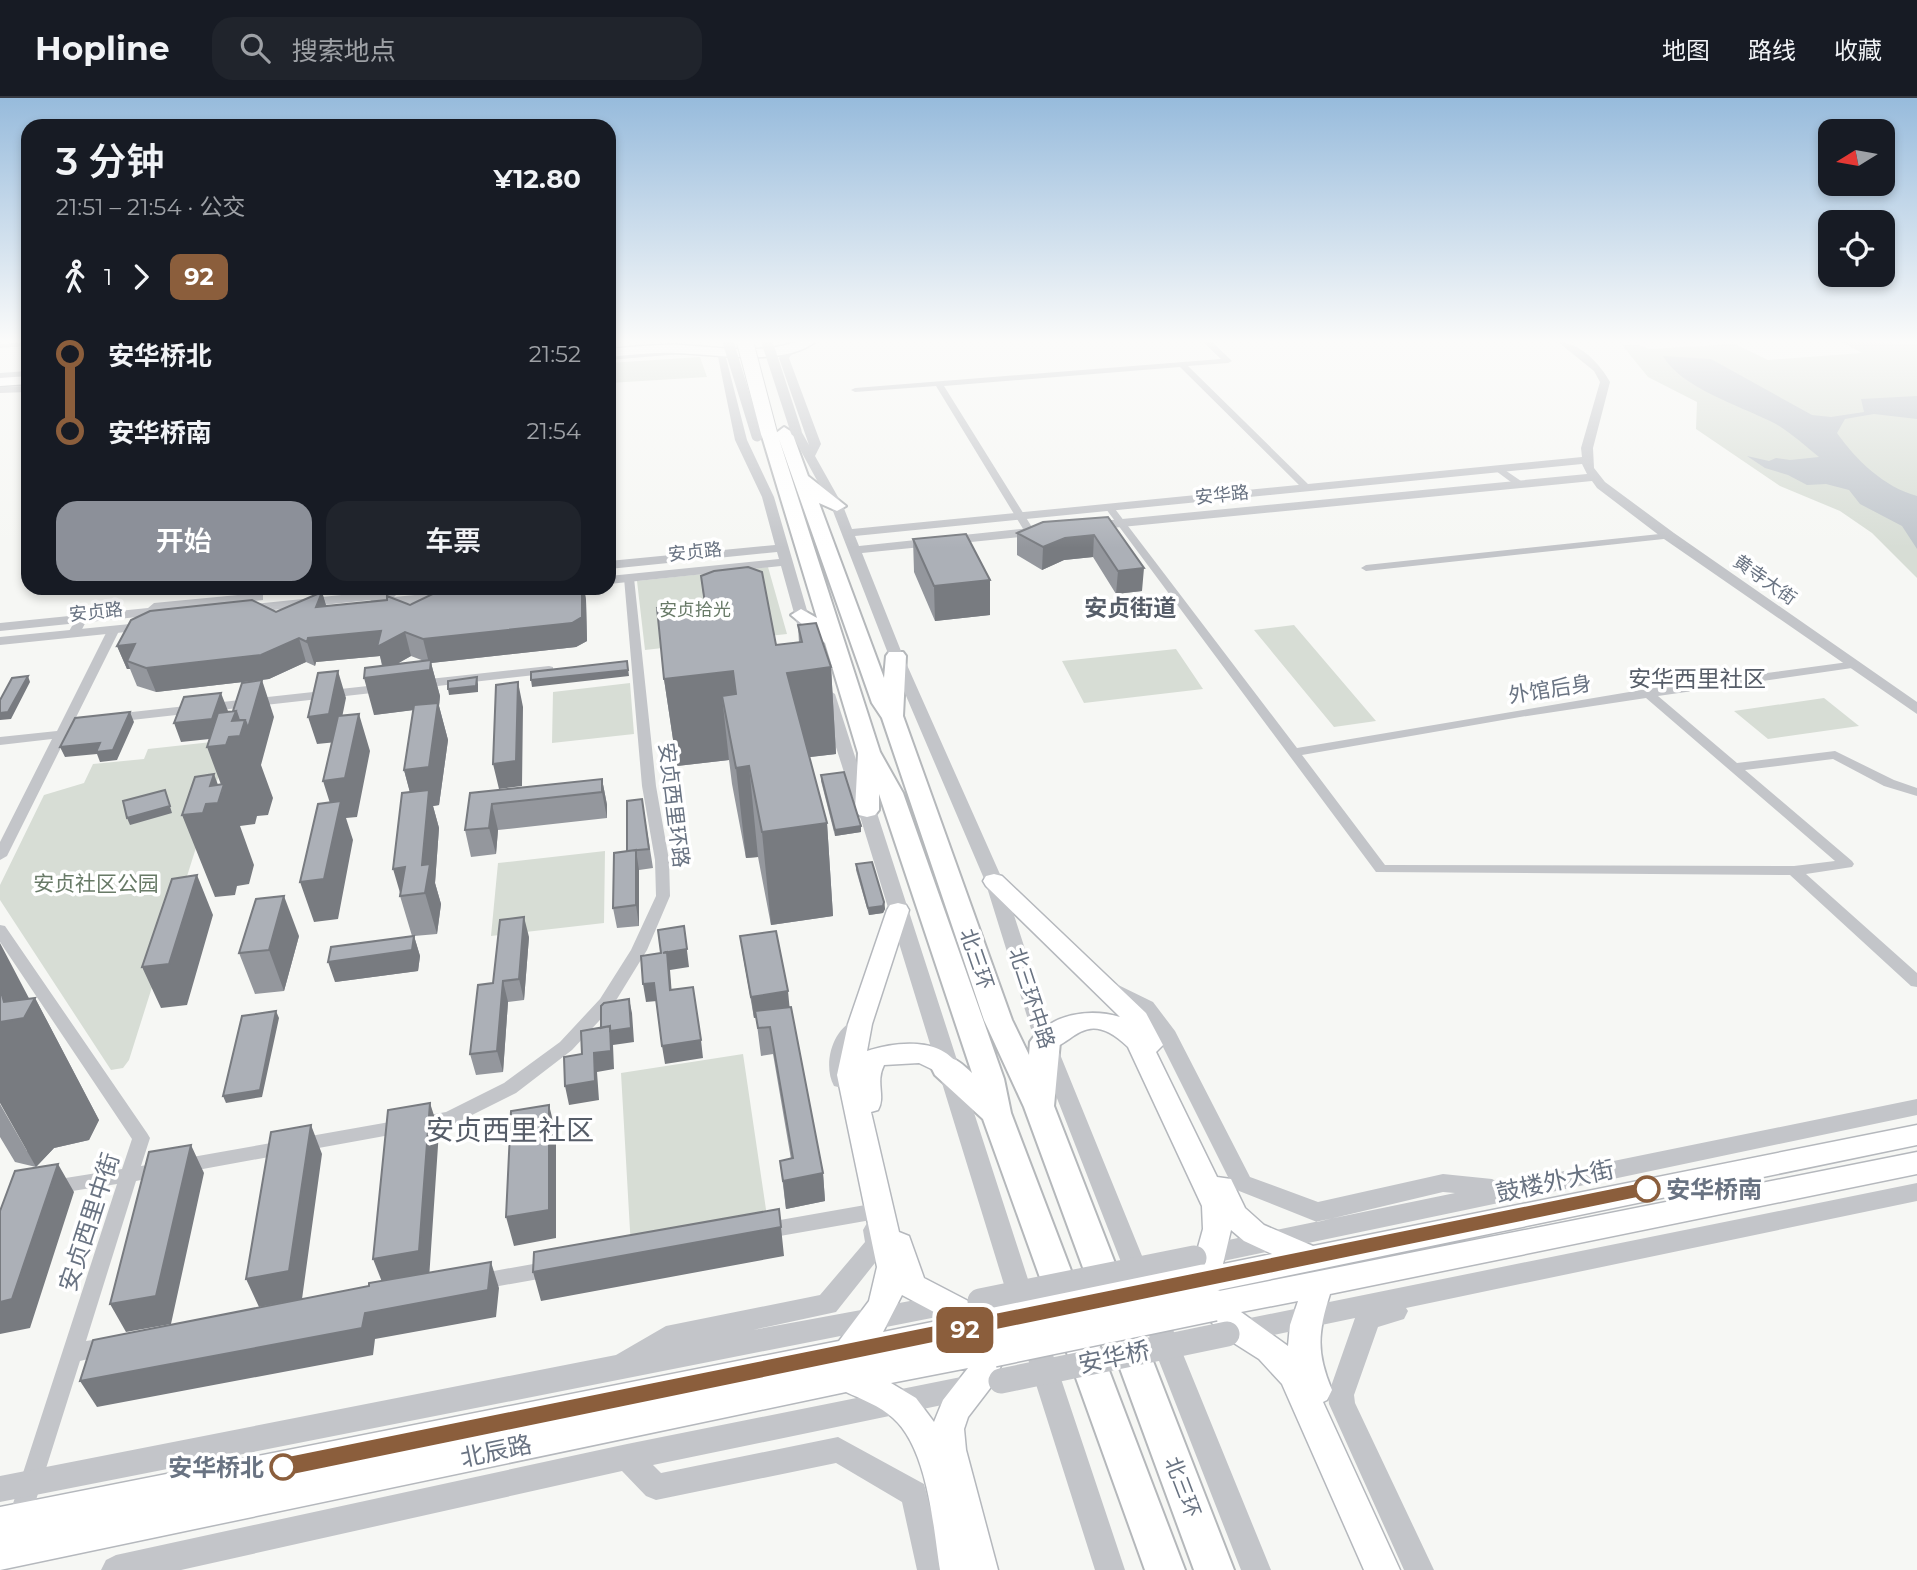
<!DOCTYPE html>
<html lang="zh">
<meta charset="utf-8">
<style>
body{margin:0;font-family:Montserrat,"Noto Sans SC",sans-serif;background:#20242c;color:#f1f3f6;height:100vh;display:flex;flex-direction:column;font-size:26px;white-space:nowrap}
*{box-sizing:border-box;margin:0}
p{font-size:23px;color:#9ea1a6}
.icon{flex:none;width:38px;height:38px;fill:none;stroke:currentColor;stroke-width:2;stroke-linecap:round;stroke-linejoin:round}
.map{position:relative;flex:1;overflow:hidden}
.panel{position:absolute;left:21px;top:21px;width:595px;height:476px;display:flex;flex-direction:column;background:#171b24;border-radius:21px;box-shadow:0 4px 10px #0003}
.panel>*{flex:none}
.badge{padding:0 14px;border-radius:10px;font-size:24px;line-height:46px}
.needle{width:46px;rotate:259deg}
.buttons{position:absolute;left:1818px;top:21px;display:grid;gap:14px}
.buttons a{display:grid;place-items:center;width:77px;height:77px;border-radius:14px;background:#171b24;box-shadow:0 4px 10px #0003;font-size:35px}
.map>.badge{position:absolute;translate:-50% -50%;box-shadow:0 0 0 4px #fff}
.legs{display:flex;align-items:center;gap:10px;height:77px;padding:0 35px;font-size:23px}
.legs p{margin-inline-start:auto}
.head{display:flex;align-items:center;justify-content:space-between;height:119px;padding:0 35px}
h1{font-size:38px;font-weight:600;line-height:52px}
.button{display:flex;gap:14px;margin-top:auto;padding:14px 35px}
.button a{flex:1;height:80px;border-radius:21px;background:#8c9099;color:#fff;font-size:28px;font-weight:600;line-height:80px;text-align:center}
.button a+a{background:#20242c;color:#f1f3f6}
ul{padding:0 35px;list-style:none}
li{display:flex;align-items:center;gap:24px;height:77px;font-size:26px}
li i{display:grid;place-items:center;width:10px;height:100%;margin:0 9px;background:currentColor}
li i::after{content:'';width:18px;height:18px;margin:-9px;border:5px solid;border-radius:50%;background:#171b24}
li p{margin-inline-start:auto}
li:first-child i{background:linear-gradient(#0000 50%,currentColor 0)}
li:last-child i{background:linear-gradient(currentColor 50%,#0000 0)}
header{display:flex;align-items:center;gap:42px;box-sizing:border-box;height:98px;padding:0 35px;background:#171b24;border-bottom:2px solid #363941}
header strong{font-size:33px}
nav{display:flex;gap:38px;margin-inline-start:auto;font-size:24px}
.search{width:490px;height:63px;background:#20242c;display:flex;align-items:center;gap:18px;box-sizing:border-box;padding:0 24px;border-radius:21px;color:#9ea1a6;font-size:26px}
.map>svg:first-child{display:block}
</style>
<header>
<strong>Hopline</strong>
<div class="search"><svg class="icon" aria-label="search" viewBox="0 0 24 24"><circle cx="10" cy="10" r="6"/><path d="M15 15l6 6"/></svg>搜索地点</div>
<nav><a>地图</a><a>路线</a><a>收藏</a></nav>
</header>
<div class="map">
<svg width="1917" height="1472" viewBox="0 0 1917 1472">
<rect width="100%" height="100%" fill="#f6f7f4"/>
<path fill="#d7ddd5" d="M1842,244L1917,246V480L1872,435L1840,413L1780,388L1696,331L1697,304L1648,279L1622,247H1639L1649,251L1735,246L1768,262L1862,255Z
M700,259L707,279L609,285V265Z
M768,469L787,536L645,552L637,483Z
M1294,527L1376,623L1334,629L1254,532Z
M1176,551L1203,591L1084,605L1062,563Z
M630,585L634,636L552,645L553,594Z
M1824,600L1859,628L1768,641L1734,613Z
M230,642L129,962L123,970L111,972L0,802V787L44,697L84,685L93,666L144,661L148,651Z
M605,753L604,825L491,838L498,765Z
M743,956L768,1125L631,1150L621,975Z"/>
<path fill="#bfc5cb" d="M1663,258L1711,261L1812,317L1831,319L1864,314L1861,301L1917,298V321L1874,316L1845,321L1837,335C1856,362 1884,389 1917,398V451L1902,428L1860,406L1849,392L1826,386L1807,387L1788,377L1765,370L1747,358L1769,363L1776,360L1790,362L1819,359C1804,347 1787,331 1770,323C1740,308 1680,289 1663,258Z"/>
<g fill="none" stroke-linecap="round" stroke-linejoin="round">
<defs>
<path id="secondary" d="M994,776L1002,778L1146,915L1163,947L1156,954L1217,1079L1231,1081L1245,1110L1264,1127L1313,1148L1917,1027V1047L1204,1195L1194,1191L1189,1182L1203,1131L1202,1108L1128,949C1079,902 1071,961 1036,950L1033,944C1049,915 1091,910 1120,919L986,788L983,783L986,778ZM1231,1132L1244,1143L1272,1156L1223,1166Z
M898,805L906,807L909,812L872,926L867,953C895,944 941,938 959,969L955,976L946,978L919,965L884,967C875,985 886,998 878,1012L871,1014L899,1134L909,1138L924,1180L997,1218L1001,1227L997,1236L985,1240L993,1239L1004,1243L1008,1253L991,1289L968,1319L964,1331L966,1352L998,1472H940C933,1428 928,1351 893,1320C880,1308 861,1301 846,1294L0,1472V1409L839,1243L869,1203L877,1169L837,977L848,926L887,812L890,807ZM902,1197L947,1221L883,1234ZM968,1270L943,1302L934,1324L916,1300L891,1285Z
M1917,1054V1076L1330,1196C1318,1235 1316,1254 1332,1292L1327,1302L1323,1304L1400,1472H1364L1282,1286L1259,1261L1229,1242L1203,1216L1199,1207L1203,1198L1214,1194ZM1298,1203L1290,1227L1288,1248L1241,1214Z"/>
<path id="primary" d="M796,244H815C783,269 713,256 675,255C653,254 631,257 609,259V251C633,249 657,246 681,247C719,249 758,257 796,244Z
M28,278V286L0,288V280Z"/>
<path id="trunk" d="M784,329L792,334L808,378L846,408L837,413L819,405L884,580L886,558L889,554H903L906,558L903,618L1012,922L1029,957L1030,944L1035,937L1045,934L1055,937L1060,944L1054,1008L1234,1472H1194L1024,1009L984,922L882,620L872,605L779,341L880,654L903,695L1004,981L1011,1015L1185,1472H1145L983,1021L935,977L931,969L935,961C953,956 960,964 972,975L879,696V712L875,717L867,719L859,717L855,712L858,655L825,545L791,517L801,511L817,520L761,335L769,330L776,335Z"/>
</defs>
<use href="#secondary" stroke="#b5b8bd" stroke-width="3"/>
<use href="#primary" stroke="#b4b7bb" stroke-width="3"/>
<use href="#trunk" stroke="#b5b8bb" stroke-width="4"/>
<path fill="#c3c5c9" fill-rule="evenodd" d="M28,244V248L0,250V246Z
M1203,244H1212L1232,263L1228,265L1188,268L1310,388V392H1304L1180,269L944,288L1035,434L1030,437L1025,434L936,288L855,294L851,292L855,290L1221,261Z
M1499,368L1521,383V387H1515L1496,373L1494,371Z
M1106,407H1112L1297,650L1647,591L1856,563V569L1852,570L1658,598L1737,665L1835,653L1894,682L1917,690V698L1884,688L1833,661L1745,672L1852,763L1854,766L1852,769L1806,776L1917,875V889L1911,888L1790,777L1376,774L1106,411ZM1646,600L1835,763L1794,768L1385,767L1302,657L1520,619Z
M1669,435L1674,438L1673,440L1366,473L1361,470L1366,467Z
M629,477L634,480L656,688L669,762L670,798L647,852L612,909L572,952L516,995L456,1025L181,1075L175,1073L172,1068L175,1063L181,1061L446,1014L504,985L560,944L600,901L631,852L656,798L655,762L642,688L624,480Z
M84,513L90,516L80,535L78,537H70L68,535L80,514Z
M114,528L120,531L7,758L0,762V744L52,641L0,647V639L57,633L108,531Z
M549,568L553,569V575L420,590L414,586L420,582Z
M386,586L392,590L390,593L114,624L108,620L114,616Z
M0,827L5,828L147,1035L150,1040L141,1068L161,1065L167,1067L170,1072L167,1077L136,1083L86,1243L106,1240L113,1243L116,1249L113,1255L80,1263L30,1421L27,1429L19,1432L11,1429L8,1421L117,1086L53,1096L46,1094L44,1089L46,1084L53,1082L122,1071L132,1041L0,844Z
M871,1106L878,1109L880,1114L878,1119L871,1122L763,1141L756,1139L753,1133L756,1127L763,1125Z
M550,1163L557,1165L560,1171L557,1177L550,1179L477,1192L470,1190L467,1184L470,1178L477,1176Z"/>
<path fill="#c3c5c9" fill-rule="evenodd" d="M609,244H616L609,248Z
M1558,244C1580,244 1600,266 1610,284L1593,350L1594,370L1605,384L1674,435L1917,604V616L1664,441L1597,390L1592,383L1091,432L1085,428L1091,424L1587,376L1582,366L855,438L859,448L1039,429L1045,433L1039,437L862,455L903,558L1003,783L1055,944L1151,1180L1148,1187L1139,1190L1130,1187L1035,944L985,783L889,558L831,408L790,333L800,331L809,347L779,260L787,249L795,251L789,260L821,346L815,358L843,408L852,431L1582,359L1581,350L1600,284L1594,273Z
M689,250L694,253L692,255L609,262V256Z
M717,254L725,256L747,342L774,399L813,533L811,536L806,537L799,533L781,468L609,486V478L779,461L777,454L609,471V463L775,447L762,399L735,342Z
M28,273V279L0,281V275Z
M28,288V294L0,295V289Z
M390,492L397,496L394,499L446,494L453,498L446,502L376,509L369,505L371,502L244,515L237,511L244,507Z
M258,495L263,496V502L173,511L167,516L0,533V525L148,510L154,505Z
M150,524L155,525V531L0,547V539Z
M827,591L835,596L866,693L876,712L1036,1206L1032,1214L1023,1217L1014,1214L1010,1206L858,712L850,693L819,596Z
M1110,883L1153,904L1175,933L1250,1079L1318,1104L1443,1076L1492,1081L1501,1086L1917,1001V1017L1204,1167L1195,1164L1192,1157L1195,1150L1204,1147L1455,1095L1443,1094L1317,1124L1234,1091L1159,941L1139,914L1103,895L1100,890L1103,885Z
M858,921L865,923L868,928L851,953L853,982L850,988L842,990L834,988C822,966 833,928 858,921Z
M1917,1085V1103L1406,1210L1408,1213L1404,1221L1378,1229L1354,1297L1355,1305L1434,1472H1404L1329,1306L1328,1297L1355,1220L1240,1244L1231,1241L1227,1233L1231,1225L1240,1222Z
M875,1122L883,1125L890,1146L836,1214L753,1232L948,1196L957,1199L961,1207L957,1215L0,1404V1378L616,1257L666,1228L820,1197L865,1144L863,1132L867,1125Z
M1152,1201L1161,1204L1165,1212L1271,1472H1241L1139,1212L1143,1204Z
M1033,1225L1042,1228L1046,1236L1125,1472H1095L1020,1236L1024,1228Z
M971,1277L980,1281L984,1289L980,1297L971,1301L653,1367L661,1375L838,1339L924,1386L947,1472H917L902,1404L836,1365L656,1402L646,1398L622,1373L181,1472H101L106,1462L116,1457L627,1346Z"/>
<use href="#secondary" fill="#fff" fill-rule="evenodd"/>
<use href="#primary" fill="#fff" fill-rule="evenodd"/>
<use href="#trunk" fill="#fff" fill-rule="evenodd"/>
<defs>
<path id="secondary-bridge" d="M986,1227L1204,1182
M993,1253L1214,1207"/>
<path id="trunk-bridge" d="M745,244L769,335"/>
</defs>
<use href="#secondary-bridge" stroke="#b5b8bd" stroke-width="34" stroke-linecap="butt"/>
<use href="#trunk-bridge" stroke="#b5b8bb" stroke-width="18" stroke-linecap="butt"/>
<path stroke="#c3c5c9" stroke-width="11" d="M728,244L757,338
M767,244L796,333"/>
<path stroke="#c3c5c9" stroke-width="25" d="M980,1203L1194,1160
M1001,1283L1227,1236"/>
<use href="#secondary-bridge" stroke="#fff" stroke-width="31"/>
<use href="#trunk-bridge" stroke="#fff" stroke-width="16"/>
</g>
<path fill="#94979d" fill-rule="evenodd" d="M1108,419L1142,493L1116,496L1093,459L1064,462L1042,472L1017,457V435Z
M913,441L990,482V517L935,523L914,474Z
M701,478L776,547L799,545L798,527L831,569L836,656L809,659L827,725L833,818L771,827L758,759L746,760L732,686L729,662L677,668L664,581L704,505Z
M445,490H584L586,502L587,543L576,549L431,565L440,598L439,608L448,642L439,707L433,708L439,730L435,785L441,806L437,836L414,838L420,858L418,873L335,884L412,838L400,798L410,694L404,672L413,612L374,617L382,568L380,558L316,564L315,568L306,564L269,581L156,594L137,588L130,571H127L117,548L276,514L322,494L326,508L410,507ZM411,558L424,563L397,566Z
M821,677L861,734L835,738L821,683Z
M602,681L607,707V720L498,732L496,756L471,759L465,732L470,695Z
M642,701L653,770L639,772V828L617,830L613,810L627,753Z
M856,766L884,804L885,811L883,815L869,817L856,772Z
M299,838L284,893L255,896L239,855Z
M740,838L790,909L823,1075L825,1103L786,1111L780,1063L791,1061L773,956L761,958L756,919L754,920L743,858Z
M529,839L524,902L508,904L503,974L476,977L470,956L493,885Z
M35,900L99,1022L89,1042L54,1050L36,1069L15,1064L0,1039V1006L27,1053L29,901Z"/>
<path fill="#787b80" d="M1094,437L1093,459L1064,462L1042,472L1043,449L1065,440Z
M1144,470L1142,493L1116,496L1118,473Z
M990,482V517L935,523L934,488Z
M582,490H584L586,502L587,543L576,549L431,565L440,598L439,608L448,642L439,707L433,708L439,730L435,785L441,806L437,836L425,795L414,710L404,672L438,609L374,617L364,580L429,565L423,541Z
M322,494L329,517L316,509Z
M381,533L405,534L411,558L384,573L380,558L316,564L315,568L307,544L308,540Z
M299,540L306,564L269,581L156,594L146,570Z
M135,546L127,563L130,571H127L117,548Z
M627,563L629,578L532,589L531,582Z
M831,569L836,656L794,661L787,575Z
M338,573L346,600L337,644L317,646L308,619Z
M733,573L742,660L722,598L729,662L677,668L664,581Z
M28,578L30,584L11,621L0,622V615Z
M477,579L478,586V594L449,597L448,591Z
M262,582L274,619L261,667L273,700L268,717L257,718L255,726L240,728L254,767L249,786L237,788L235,797L215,799L182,717L210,688L214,676L221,695L223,692L207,649L232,623L236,613L245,622Z
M518,584L523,609L522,688L499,691L493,666Z
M221,595L228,613L219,640L181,644L174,625Z
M130,614L134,624L117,662L100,664L97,656L65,659L60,649Z
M359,616L370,653L357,719L346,720L353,742L338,821L314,824L300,784L335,721L323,683Z
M749,668L758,759L746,760L736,670Z
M602,681L607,707V720L602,694Z
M165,692L172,715L130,727L127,720Z
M492,706L498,732L496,756L489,730Z
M827,725L833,818L771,827L762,734Z
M861,728V734L835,738V732Z
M636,752L639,772V828L636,807Z
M405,769L401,798L393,771Z
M197,777L213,817L187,907L161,910L142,869Z
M284,798L299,838L284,893L269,852Z
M884,804L885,811L883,815L869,817L868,810Z
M524,819L529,839L524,902L519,881Z
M684,828L689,869L670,872L673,910L663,855Z
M414,838L420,858L418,873L335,884L328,864Z
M0,845L32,906L35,900L99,1022L89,1042L54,1050L36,1069L0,1005Z
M503,883L508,904L503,974L497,953Z
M654,885L657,903L646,904L643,886Z
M788,893L790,914L754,920L751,899Z
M629,901L632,915L634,944L613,947L614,971L597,974L599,1002L569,1007L565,988L594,955Z
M276,913L279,920L262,999L226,1005L223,998Z
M701,942L703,960L665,966L662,948Z
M430,1005L439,1033L429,1181L384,1189L373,1161Z
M549,1007L556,1035V1140L514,1148L506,1119Z
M311,1027L322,1056L302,1201L259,1209L246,1181Z
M191,1047L204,1075L171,1226L126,1234L110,1206Z
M58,1066L74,1094L30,1230L0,1236V1204Z
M823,1075L825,1103L786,1111L783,1083Z
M781,1129L784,1158L541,1203L533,1174Z
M491,1164L499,1190L496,1219L375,1241L373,1257L97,1309L80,1283L365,1215Z"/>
<path fill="#acb0b7" stroke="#787b80" stroke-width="2" d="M1108,419L1144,470L1118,473L1094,437L1065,440L1043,449L1017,435L1043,424Z
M966,436L990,482L934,488L913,441Z
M748,469L762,474L776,547L802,544L798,527L816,525L831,569L787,575L827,725L762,734L749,668L736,670L722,598L736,596L733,573L664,581L657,510L705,505L701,478L714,473Z
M445,490H582V519L572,525L423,541L405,534L377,549L381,533L308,540L307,544L299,540L261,557L146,570L127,563L135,546L117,548L131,522L150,513L252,502L276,514L322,494L316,509L387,502V498L410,507Z
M431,562L430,572L364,580L365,570Z
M627,563L628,572L531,582V574Z
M338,573L329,616L308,619L318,575Z
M28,578L8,614L0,615V602L12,580Z
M477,579L476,588L448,591V583Z
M262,582L248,630L245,622H239L236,613H233L242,585Z
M518,584L516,663L493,666L496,587Z
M221,595L212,621L174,625L184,599Z
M438,605L429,669L404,672L414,607Z
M236,613L232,623L245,622L240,638L229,639L226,647L207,649L218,615Z
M130,614L113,652L96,654L100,645L60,649L75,620Z
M359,616L345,680L323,683L338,618Z
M844,674L861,728L835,732L821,677Z
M214,676L210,688L224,686L218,705L206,706L203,715L182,717L195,679Z
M602,681V694L492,706L489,730L465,732L470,695Z
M165,692L170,708L127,720L123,703Z
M429,692L422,767L430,766L425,795L400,798L405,769L393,771L402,695Z
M642,701L649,751L627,753V703Z
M341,703L324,781L300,784L318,706Z
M636,752V807L613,810L614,755Z
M872,764L884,804L883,808L868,810L856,766Z
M197,777L169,866L142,869L172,781Z
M284,798L269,852L239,855L256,801Z
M524,819L519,881L503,883L497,953L470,956L478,887L493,885L500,822Z
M684,828L687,851L663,855L667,854L670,892L693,889L701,942L662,948L654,885L643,886L641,858L661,855L658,832Z
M776,833L788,893L751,899L740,838Z
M414,838L412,852L328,864L331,849Z
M0,890L4,904L35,900L24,920L0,924Z
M629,901L631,930L610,933V928L601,930V908L604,905Z
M791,909L823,1075L783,1083L780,1063L793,1060L770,929L758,930L755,913Z
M276,913L260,992L223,998L242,918Z
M610,928L611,953L594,955L595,983L565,988L564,959L582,956L581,933Z
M430,1005L419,1153L373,1161L388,1012Z
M549,1007V1112L506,1119L511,1013Z
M311,1027L289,1173L246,1181L271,1034Z
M191,1047L156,1198L110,1206L149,1054Z
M58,1066L12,1201L0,1204V1113L15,1073Z
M779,1111L781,1129L533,1174L534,1154Z
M491,1164L488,1192L365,1215L362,1230L80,1283L93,1242L369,1188V1185Z"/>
<linearGradient id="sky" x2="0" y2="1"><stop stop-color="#97bbdc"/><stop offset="0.54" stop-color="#fbfbfa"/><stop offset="1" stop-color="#fbfbfa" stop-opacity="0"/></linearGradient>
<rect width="1917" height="450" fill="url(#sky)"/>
<path fill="#8b5e3c" stroke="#fff" stroke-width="2" d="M1647,1083L1653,1086L1656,1091L1653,1096L1647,1098L283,1379L276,1376L272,1369L276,1362L283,1359Z"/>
<g fill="#fff" stroke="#8b5e3c" stroke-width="3.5">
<circle cx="1647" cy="1091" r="12"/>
<circle cx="283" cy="1369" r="12"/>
</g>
<g text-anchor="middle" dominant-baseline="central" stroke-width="7" stroke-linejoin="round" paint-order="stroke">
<g font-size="18" fill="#697382" stroke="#fff">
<text transform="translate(1222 397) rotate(-6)">安华路</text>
<text transform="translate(695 454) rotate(-6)">安贞路</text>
<text transform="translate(1765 482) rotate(35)">黄寺大街</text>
<text transform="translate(96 514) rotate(-6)">安贞路</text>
</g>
<g font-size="18" fill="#687a67" stroke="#fff">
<text x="695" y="512">安贞拾光</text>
</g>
<g font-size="21" fill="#697382" stroke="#fff">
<text transform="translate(1550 591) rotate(-9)">外馆后身</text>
<text transform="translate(674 707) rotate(83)">安贞西里环路</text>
<text transform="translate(977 861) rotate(71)">北三环</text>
<text transform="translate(1032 900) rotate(72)">北三环中路</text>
<text transform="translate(1183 1389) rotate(69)">北三环</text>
</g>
<g font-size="21" fill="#687a67" stroke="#fff">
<text x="96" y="785">安贞社区公园</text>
</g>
<g font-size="23" font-weight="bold" fill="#565d68" stroke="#fff">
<text x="1130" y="510">安贞街道</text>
</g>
<g font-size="23" fill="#565d68" stroke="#fff">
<text x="1697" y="581">安华西里社区</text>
</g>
<g font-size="24" fill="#697382" stroke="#fff">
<text transform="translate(1555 1083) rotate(-12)">鼓楼外大街</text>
<text transform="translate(89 1124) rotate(-72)">安贞西里中街</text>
<text transform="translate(1114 1259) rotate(-12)">安华桥</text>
<text transform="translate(496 1353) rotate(-12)">北辰路</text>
</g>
<g font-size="24" font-weight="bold" fill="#697382" stroke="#fff" text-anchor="start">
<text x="1666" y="1091">安华桥南</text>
<text x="264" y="1369" text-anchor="end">安华桥北</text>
</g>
<g font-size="28" fill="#565d68" stroke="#fff">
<text x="510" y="1032">安贞西里社区</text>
</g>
</g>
</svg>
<div class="buttons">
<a><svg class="needle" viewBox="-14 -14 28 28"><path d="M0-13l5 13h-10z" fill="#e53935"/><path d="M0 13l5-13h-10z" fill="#9ea1a6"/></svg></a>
<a><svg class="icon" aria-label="locate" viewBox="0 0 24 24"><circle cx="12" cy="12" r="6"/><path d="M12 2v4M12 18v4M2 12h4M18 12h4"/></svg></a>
</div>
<b class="badge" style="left:965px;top:1232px;background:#8b5e3c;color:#fff">92</b>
<section class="panel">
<div class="head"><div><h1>3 分钟</h1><p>21:51 – 21:54 · 公交</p></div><b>¥12.80</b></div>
<div class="legs"><svg class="icon" aria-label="walk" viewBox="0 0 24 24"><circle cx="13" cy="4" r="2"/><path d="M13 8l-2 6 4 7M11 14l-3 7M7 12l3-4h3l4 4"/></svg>1<svg class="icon" aria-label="forward" viewBox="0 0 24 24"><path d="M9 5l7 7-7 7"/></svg><b class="badge" style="background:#8b5e3c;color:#fff">92</b></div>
<ul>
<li><i style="color:#8b5e3c"></i><b>安华桥北</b><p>21:52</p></li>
<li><i style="color:#8b5e3c"></i><b>安华桥南</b><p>21:54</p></li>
</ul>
<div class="button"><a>开始</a><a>车票</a></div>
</section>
</div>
